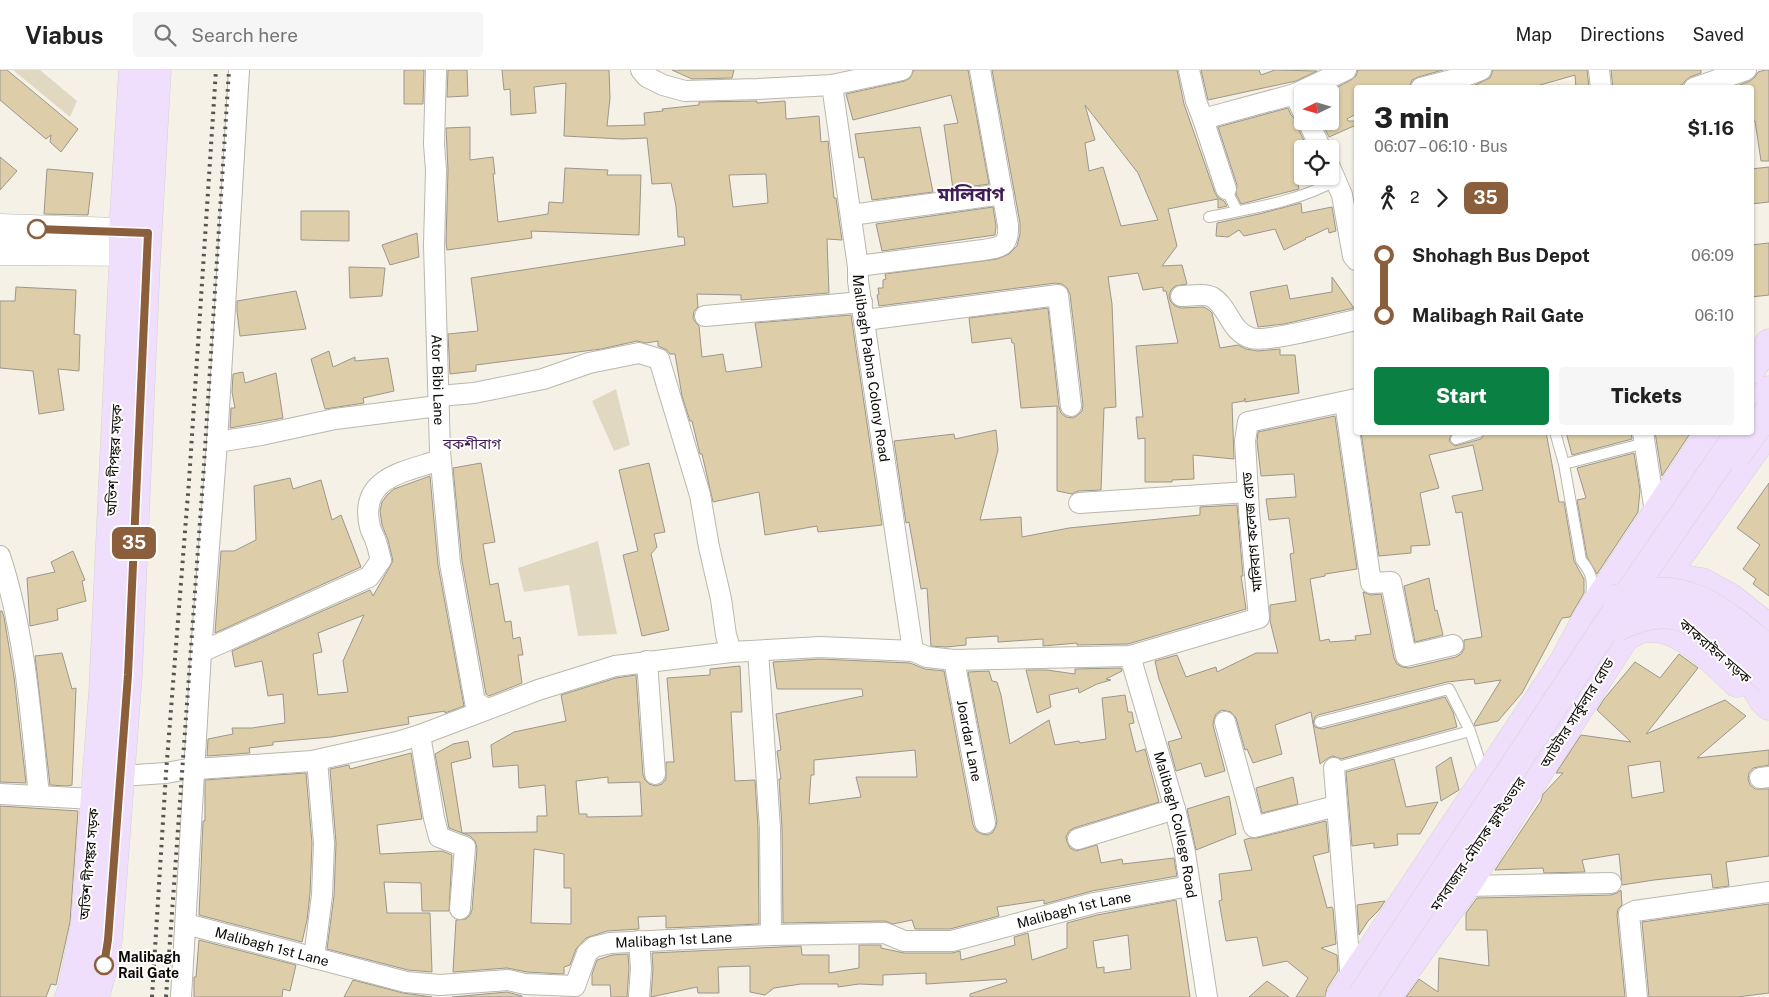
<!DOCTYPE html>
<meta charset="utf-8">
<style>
body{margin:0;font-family:"Public Sans","Noto Sans Bengali",sans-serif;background:#f6f6f6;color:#222;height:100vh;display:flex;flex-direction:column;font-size:19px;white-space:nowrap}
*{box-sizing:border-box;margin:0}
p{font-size:16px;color:#767676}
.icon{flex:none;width:28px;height:28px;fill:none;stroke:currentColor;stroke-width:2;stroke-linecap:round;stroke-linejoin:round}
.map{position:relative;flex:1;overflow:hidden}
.drawer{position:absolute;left:1354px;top:15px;width:400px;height:350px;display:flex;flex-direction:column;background:#fff;border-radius:5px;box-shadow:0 1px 4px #0004}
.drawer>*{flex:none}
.badge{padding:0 10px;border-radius:8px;font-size:18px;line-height:32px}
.needle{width:32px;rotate:265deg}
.buttons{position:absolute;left:1294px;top:15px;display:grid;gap:10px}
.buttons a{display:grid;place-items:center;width:45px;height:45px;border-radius:5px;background:#fff;box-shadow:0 1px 4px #0004;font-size:25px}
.map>.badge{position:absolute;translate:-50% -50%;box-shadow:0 0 0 2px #fff}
.legs{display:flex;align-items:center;gap:8px;height:55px;padding:0 20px;font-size:16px}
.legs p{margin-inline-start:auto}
.head{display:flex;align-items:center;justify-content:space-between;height:85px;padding:0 20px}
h1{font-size:28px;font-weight:800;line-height:38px}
.primary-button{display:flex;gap:10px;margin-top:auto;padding:10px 20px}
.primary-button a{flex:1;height:58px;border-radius:5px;background:#0b8043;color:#fff;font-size:20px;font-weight:800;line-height:58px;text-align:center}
.primary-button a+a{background:#f6f6f6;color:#222}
ul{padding:0 20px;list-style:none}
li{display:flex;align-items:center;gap:18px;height:60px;font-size:19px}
li i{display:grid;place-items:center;width:8px;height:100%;margin:0 6px;background:currentColor}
li i::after{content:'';width:12px;height:12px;margin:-6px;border:4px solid;border-radius:50%;background:#fff}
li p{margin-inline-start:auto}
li:first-child i{background:linear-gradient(#0000 50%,currentColor 0)}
li:last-child i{background:linear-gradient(currentColor 50%,#0000 0)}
header{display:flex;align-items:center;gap:30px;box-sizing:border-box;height:70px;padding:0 25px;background:#fff;border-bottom:1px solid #e0e0e0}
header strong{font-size:24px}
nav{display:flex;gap:28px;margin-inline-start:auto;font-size:18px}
.search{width:350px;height:45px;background:#f6f6f6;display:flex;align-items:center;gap:12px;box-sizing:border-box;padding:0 18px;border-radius:5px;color:#767676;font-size:19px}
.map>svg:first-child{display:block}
</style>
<header>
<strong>Viabus</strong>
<div class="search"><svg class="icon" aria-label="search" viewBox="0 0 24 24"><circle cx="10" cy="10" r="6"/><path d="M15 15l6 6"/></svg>Search here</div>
<nav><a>Map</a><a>Directions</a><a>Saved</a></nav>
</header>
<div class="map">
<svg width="1769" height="927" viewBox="0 0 1769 927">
<rect width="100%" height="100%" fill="#f5f1e6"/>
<path fill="#e1d8c2" d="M13,0H40L77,31L70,47Z
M616,319L630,375L614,381L592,331Z
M598,471L617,564L578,566L569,515L524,522L518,498Z"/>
<path fill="#ddcea9" stroke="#9b978d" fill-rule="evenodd" d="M0,0H7L78,59L61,82L50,72L51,65L46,69L0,30Z
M404,0H424L423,34H404Z
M448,0H467L468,26L447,27Z
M502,0H609L610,28L607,56L645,55L644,43L663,41L662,39L699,35V32L757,31V33L785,31L786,49L819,46L821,72L828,71L834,128H836L842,170L827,169L829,223L741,230V225L697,224L698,237L694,241L693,248L696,253L699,256L702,287L723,284L726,302L762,297L755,253L851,245L882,455L818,462L817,456L765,465L759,422L713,432L702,384H700L692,351H690L682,326L675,284H670L667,280L658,276V271L646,273L637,271L601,279L476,295V301L450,304L448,264L478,261L471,208L685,175L684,167H678L676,136L671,113L652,114L647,68L622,69L564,66L566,13L534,17L536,43L511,45L510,19L504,20ZM766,104L768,133L733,137L729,105Z
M672,0H734L732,8L692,9Z
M914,0H968L989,114L953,119L944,55L958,53L951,25L853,50L846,24L905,11L910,8Z
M992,0H1177L1184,34L1215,123L1218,128L1224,131L1227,136L1218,138V129L1168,139L1177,176L1162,196L1182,195L1187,214L1175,216L1171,220L1169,226L1171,232L1175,236L1181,238L1204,237L1209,240L1212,243L1220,278L1238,275L1246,279L1258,281L1280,279V285H1295L1299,323L1245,332V328L1244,331L1232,333L1234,389L1193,385L1194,409L1172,410V412H1145V368L1138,369L1136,347H1143L1136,276L1178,273L1166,221H1163V217L1143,220L1138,203L1108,207L1112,234L1116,337L1104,338L1101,420L1078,421L1072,424L1057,421V336L1021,338L1014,273H1012L1011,268L972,273L969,248L1048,238L1059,337L1061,343L1066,347L1073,348L1078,345L1082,341L1083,335L1070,224L1067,218L1062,214L1056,213L879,236L877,225L879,224L878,218H883V210L886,209L885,204L997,189L1009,184L1017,176L1020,164V153ZM1085,35L1138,103L1158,150L1121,156L1103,97L1089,101L1085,73L1095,70Z
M1201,0H1259L1261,5L1275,0L1317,1L1296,11L1208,30Z
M1358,0H1443L1418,7L1412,10L1409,18H1356V44L1347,49L1348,51H1356V55L1329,67L1321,51H1330V21L1351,10L1356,6Z
M1493,0H1587L1589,18H1576L1575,5L1530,18H1469L1490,8Z
M1611,0H1701V3L1690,7L1685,11L1682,15L1668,18H1613Z
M1765,0H1769V91H1761L1755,51L1751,52V18H1732L1750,11L1755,7L1758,2Z
M1288,38L1291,45L1296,50L1297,56L1308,79H1302V102L1296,104L1299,119L1241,134L1236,124L1237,115L1218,57Z
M470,57V90L493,87L495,104H493L498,152L548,144L549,132L563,133L565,98L608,100L607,105H641L639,165L531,161L532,168L447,180L446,172L448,100L446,58Z
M920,57L933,122L872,130L864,87L859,88L855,64Z
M0,87L17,101L0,120Z
M1769,97V132L1751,134V99Z
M47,99L93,103L88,145L44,144Z
M1301,133L1302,143L1332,137L1336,161L1329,163L1328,158L1311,166L1305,168L1306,169L1284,180L1275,159L1244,166L1239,160L1228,167L1216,166L1217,153L1259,144Z
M993,137L996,156L995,165L882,181L876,154Z
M301,141H349V171L301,170Z
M417,163L419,187L390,195L382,175Z
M1769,173V225L1751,227V175Z
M349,197L385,198L382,226L350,228Z
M1332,207L1354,238L1284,254L1258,257L1250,222L1287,215L1290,229L1332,222Z
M16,217L76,220L74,264L80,265L79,301L58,299L64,340L39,344L33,301L0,298V231H15Z
M296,221L306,259L240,266L237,242V231Z
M329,281L333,297L355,287V291L388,288L394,321L363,328L364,333L325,339L311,289Z
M243,302L245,313L276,303L283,348L230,358L231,338H235L232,322L233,304Z
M1335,346L1357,499L1325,504V506L1310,509L1320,571L1329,569L1330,572L1356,570L1355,566L1371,564L1363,522L1371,525L1381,524L1394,588L1397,594L1402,597L1409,598L1456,587L1461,584L1464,579V570L1482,567L1462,442L1456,443L1452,426L1483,420L1473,375L1429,385L1439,418L1420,423L1430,475L1411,476V483L1379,486L1361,362H1454L1451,365L1449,371L1455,376L1481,369L1486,362H1546L1559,432H1564L1574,491L1584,509V523L1570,547L1562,548L1522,623L1498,651L1475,656L1474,654L1501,610L1475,614L1474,609L1447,612L1318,645L1315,647L1313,653L1315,657L1322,659L1445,627L1453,642L1457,657L1341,689L1333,686L1328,688L1320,694L1311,642L1275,655L1282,684L1253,693L1247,679L1245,680L1236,648L1231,642L1222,640L1216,644L1214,649L1213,655L1225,701L1205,707L1201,693L1176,701L1168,672L1182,668L1159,609L1155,591L1177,585L1186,607L1216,597L1217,602L1256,583H1278L1270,551V535L1296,531L1290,484L1294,483L1289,448L1269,450L1266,429L1296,427L1294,404L1261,406L1257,372L1258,362Z
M996,360L998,380L980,450L1021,447L1022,467L1069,458L1200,445V437L1237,435L1243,506H1241L1246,539L1128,574L1077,575V573L1043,576V569L998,572V566L966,568V575L946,577L931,576L927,518L921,519L909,452L906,453L894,371L954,364L955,369Z
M1566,362H1631L1632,369L1572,385Z
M1655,362H1691L1662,406Z
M1634,383L1640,420L1638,442L1597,504L1587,487L1577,430L1586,428L1577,398Z
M481,393L495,472L483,474L490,515L498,513L505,552L511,551L513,569L520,567L523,585H518L522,613L489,626L486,624L462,491L453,398Z
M649,393L665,462L654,464L657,477L651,484L669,560L642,566L623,485L638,481L619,400Z
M430,406L438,495L464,636L445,643V641L408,647L409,654L331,667L273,672V675L249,678L250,683L207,686L208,669L233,664L232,658H252L285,653L283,624L268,626L262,591L235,597L232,581L370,520L373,526L393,491L388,470L382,455L380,441L382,432L387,425L394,419ZM364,545L343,591L348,622L318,625L313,584L322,582L318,563Z
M290,408L293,419L321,410L332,450L341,445L361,497L215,563L221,481H234L256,470L254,416Z
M1769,413V526L1753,514L1756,509L1743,499L1760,475L1737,458Z
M73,481L85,510L82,511L86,531L57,539L58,550L30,556L27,508L55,502L51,492Z
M1429,508L1435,541L1437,540L1443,565L1415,572L1404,516Z
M0,541H2L4,547L14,607L26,713L0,712Z
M62,583L72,619L76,618L72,715L67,716L50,715L35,586Z
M1679,584L1698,598L1646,664L1725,630L1746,646L1697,688L1769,680V695L1753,698L1749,703L1748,709L1750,715L1755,719H1769V786L1726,792L1729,816L1713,818L1711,804L1654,810L1622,815L1619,784L1582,790L1585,802L1544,803L1543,798L1495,800L1541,731L1543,724L1563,703H1556L1581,665L1631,672L1597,640L1604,629L1635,592L1660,608ZM1660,691L1664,722L1632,728L1628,696Z
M820,589L910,593L925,599L944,601L973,755L976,761L982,764L988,765L993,762L996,756L997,751L968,602L989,601L992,611L997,612L1001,625L1010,674L1049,650L1055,675L1079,671L1080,673L1106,669L1102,628L1125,625L1128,642H1132L1134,653L1129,654L1136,682L1145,679L1159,732L1074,758L1069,761L1066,767L1067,772L1070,778L1076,781L1097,775L1101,793L1122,789L1123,794L1174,788L1177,806L1092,821L1044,834V830L997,837L999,846L950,859H915L912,850L893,854L885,851L783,853L782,758L779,709H781L777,681L781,680L776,644L863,626L862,619H777L773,592ZM915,680L917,707H856L861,727L809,734L811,705H814V690Z
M740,596L742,642H731L735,711L755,710L758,758L759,854L666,858V846L638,847L639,859L607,861L586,868L576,879L570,895L564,897V904L527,902L507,898L453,902L456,850L466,849L470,845L472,840L477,778L475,771L470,766L449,758L435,684L453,674L468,671L471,688L451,693L462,763L537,762V746H547L545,715L519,718L518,695L493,697L491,675L514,662L566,651L561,625L616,608L636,605L643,705L645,710L649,714L656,716L662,714L666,709V692H674L667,608L710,605V599ZM608,707V713L640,712L642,746L587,747V744H579L576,711ZM534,779L564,784V818H571V854L531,853Z
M1121,598L1122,601L1106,609L1111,610L1097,614L1079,623L1078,618L1049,625L1051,637L1037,643L1026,600H1047L1075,604V599Z
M411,683L422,749L377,755L380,784L442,781L452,785L449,841H422L421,813L384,812L387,843H430L432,902L408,900L327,879L334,826L336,773L330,699L349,695L350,699Z
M1451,687L1459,720L1441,731L1436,697Z
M1394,689L1406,737L1438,732L1420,764H1397L1398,775L1374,778V773L1352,776L1346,702Z
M306,703L312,773L310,824L307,850L302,872L199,845L203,751H205V710Z
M1293,707L1298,734L1262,743L1256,718Z
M1229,726L1236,764L1196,780L1187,739Z
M0,736L78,741L70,852L56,915L51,914L46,927H0Z
M1326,751L1329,782L1313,786L1327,838L1332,837L1333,839L1336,874L1321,878L1337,885L1338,901L1327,918L1325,927H1296L1308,908L1287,891L1263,896L1257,867L1226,871L1219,831L1222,830L1219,804L1252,800L1244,770L1250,768H1257Z
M1621,820L1622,835L1618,839L1617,845L1625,927H1406L1419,909L1438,922L1439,888L1489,896L1487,860H1466V843L1477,828L1611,825L1617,823Z
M1176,830L1190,927H970V924L1007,912L1006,909L926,914V903L883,905V915L859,914L838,917V914H801L774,918L765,925L750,922V896L718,897L719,923H698L697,917L651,927L653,899L652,883L801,876L802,885H829V903L859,898V875H881V878L904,883H952L960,881L961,890L1015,875L1014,867L1028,863L1032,890L1067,878V853L1097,845ZM1128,865L1131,899L1104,903V897L1097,898L1093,871Z
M1385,831L1379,840L1368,851L1359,865L1357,835Z
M1769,834V923L1737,927H1649L1642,852Z
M199,870L296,895L290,921L283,919L282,927H194V907H196Z
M628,884L629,898L627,927H611L610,915H592V904L597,890L612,885Z
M353,910L403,923L432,927H344Z
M1267,911L1289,927H1249Z
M507,922L522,926V927H452Z"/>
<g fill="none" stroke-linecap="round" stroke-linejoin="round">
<defs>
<path id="lane" d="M1226,119L1237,141
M1209,147C1249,139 1301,131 1336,110
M1555,362L1564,394
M1456,369L1479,362
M1591,527C1593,510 1592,503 1581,490L1564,394L1645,373
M1320,652L1449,619L1470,661L1484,704
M1334,698L1470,661"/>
<g id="street">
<path id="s1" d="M436,0L434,74L436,100L434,175L440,381L450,493L475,632L487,639"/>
<path d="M641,0L647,7L663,15L685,21L758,19L832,15L902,0"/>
<path d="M1189,0L1196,31L1203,49L1295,24L1302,40"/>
<path d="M1599,0L1601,18"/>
<path id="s2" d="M832,15L858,197V211L913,581"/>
<path d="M1421,18L1463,7L1481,0"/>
<path d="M1694,18L1746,0"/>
<path d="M1295,24L1346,0"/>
<path d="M1203,49L1226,119"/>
<path d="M1308,51L1321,79"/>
<path d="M1330,97L1342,125L1353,186L1356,190"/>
<path d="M851,145L1003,124"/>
<path d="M858,196L983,180C1002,177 1009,176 1008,155L980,0"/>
<path d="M1181,226C1190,226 1204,223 1212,227C1229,237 1230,262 1251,268C1266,273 1337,254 1356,250"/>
<path d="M705,246L862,232"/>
<path d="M865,250L1058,225L1071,336"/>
<path d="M439,326L474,323L543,309L589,293L639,283L659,289L700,425L709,477L721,529L726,565L731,582"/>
<path d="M1345,332L1371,513L1391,512L1406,586L1453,575"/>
<path d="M1643,362L1656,449"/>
<path d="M217,372L261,365L335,349L438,336"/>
<path d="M1079,433L1248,422"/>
<path d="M0,486C25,562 31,647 39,726"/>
<path d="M758,581L770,758L771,865"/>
<path d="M201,582L369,507L381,490C379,484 378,477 376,472C375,467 371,462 370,457C358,407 405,402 440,390"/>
<path id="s3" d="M1130,586L1175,739L1185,783L1207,927"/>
<path id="s4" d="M954,590L985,753"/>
<path d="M647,591L655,704"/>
<path d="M1225,652L1254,757L1336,736"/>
<path d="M420,665L434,748L439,767L465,777L460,839"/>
<path d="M1334,698L1351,912"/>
<path d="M120,706L166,703L182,700L312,691L397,672L420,665L538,620L615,596L731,582L820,577L913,581L927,587L954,590L1130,586L1259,548L1249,441L1245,371L1248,352L1356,329"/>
<path d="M1760,708L1769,707"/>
<path d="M0,724L94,729"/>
<path d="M1078,769L1175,739"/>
<path d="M1466,816L1611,813"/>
<path id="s5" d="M186,854L406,912L440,915L508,910L525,914L575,916L587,883L594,877L610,873L771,865L885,863L904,871H952L1094,833L1190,816"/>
<path d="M639,871L641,898L639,927"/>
<path d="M314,888L322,825L324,773L317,690"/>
<path d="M181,927L201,582L217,372L239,0"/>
<path d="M1637,927L1629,844L1635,841L1769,822"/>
</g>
<path id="secondary" d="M0,158L146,163
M0,181L145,182"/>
<path id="primary" d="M1751,300L1769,273
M1751,346L1769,320
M1650,504L1702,512L1731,528L1769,558
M1625,567C1629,565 1634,562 1638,560C1675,548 1713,591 1737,613
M1727,592L1754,615L1763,630L1769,636
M69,927L72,919L85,854L103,622L123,197V162L133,0
M95,927L104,895L108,870L128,605L146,192L157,0
M1340,927L1564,591L1589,544L1710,362
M1387,927L1466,816L1655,520L1763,368"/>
</defs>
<use href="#lane" stroke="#bbb7ad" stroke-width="12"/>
<use href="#street" stroke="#bbb7ad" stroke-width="22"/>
<use href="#secondary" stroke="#bbb7ad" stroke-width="29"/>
<use href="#primary" stroke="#d3d3d3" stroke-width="29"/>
<use href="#lane" stroke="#fff" stroke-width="10"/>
<use href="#street" stroke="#fff" stroke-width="20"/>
<use href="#secondary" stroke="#fff" stroke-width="28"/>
<use href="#primary" stroke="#efdffd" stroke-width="28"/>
<path stroke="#56544f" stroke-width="4" stroke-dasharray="2.5 5" stroke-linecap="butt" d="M152,927L166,703L189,411L216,0
M166,927L203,410L229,0"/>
<defs>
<path id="primary-bridge" d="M1736,386L1769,341
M1617,529C1684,506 1721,539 1769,580
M1617,557C1635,548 1656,541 1677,546C1688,548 1698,556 1707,562C1729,577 1749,592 1769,610
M1361,927L1612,548L1740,362"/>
</defs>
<use href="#primary-bridge" stroke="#d3d3d3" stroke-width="29" stroke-linecap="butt"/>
<use href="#primary-bridge" stroke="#efdffd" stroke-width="28"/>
</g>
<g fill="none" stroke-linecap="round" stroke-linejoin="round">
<defs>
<path id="line-1" d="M37,159L148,163L128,605L108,870L104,895"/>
</defs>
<use href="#line-1" stroke="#fff" stroke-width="11"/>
<use href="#line-1" stroke="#8b5e3c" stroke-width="8"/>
</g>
<g fill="#fff" stroke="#8b5e3c" stroke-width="2.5">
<circle cx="37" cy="159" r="9"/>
<circle cx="104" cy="895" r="9"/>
</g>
<g text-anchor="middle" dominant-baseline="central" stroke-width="4" stroke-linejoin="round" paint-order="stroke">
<g font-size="14" fill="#0c0b08" stroke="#fffefc">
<text stroke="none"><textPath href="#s2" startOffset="286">Malibagh Pabna Colony Road</textPath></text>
<text stroke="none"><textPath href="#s1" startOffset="310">Ator Bibi Lane</textPath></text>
<text transform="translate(114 390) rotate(-87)">অতিশ দীপঙ্কর সড়ক</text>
<text transform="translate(1252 462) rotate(-95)">মালিবাগ কলেজ রোড</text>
<text transform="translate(1715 581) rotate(41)">কাকরাইল সড়ক</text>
<text transform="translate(1577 643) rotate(-58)">আউটার সার্কুলার রোড</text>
<text stroke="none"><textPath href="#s4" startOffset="82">Joardar Lane</textPath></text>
<text stroke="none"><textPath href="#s3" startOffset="175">Malibagh College Road</textPath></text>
<text transform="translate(1478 774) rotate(-56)">মগবাজার-মৌচাক ফ্লাইওভার</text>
<text transform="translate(89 794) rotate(-85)">অতিশ দীপঙ্কর সড়ক</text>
<text stroke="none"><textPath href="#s5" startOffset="928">Malibagh 1st Lane</textPath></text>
<text stroke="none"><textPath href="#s5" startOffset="522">Malibagh 1st Lane</textPath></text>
<text stroke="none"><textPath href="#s5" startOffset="89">Malibagh 1st Lane</textPath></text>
</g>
<g font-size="14" font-weight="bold" fill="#0c0b08" stroke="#fffefc" text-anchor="start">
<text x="118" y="887">Malibagh<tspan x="118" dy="16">Rail Gate</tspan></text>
</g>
<g font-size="15" fill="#401e55" stroke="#fffefc">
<text x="472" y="373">বকশীবাগ</text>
</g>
<g font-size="19" font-weight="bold" fill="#401e55" stroke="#fffefc">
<text x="971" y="124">মালিবাগ</text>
</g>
</g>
</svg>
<div class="buttons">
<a><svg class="needle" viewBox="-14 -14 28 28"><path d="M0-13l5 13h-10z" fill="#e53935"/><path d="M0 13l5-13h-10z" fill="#767676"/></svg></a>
<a><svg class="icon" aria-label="locate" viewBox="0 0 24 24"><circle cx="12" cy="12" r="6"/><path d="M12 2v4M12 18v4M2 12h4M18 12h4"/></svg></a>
</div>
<b class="badge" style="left:134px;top:473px;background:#8b5e3c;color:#fff">35</b>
<section class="drawer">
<div class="head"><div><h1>3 min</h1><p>06:07 – 06:10 · Bus</p></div><b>$1.16</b></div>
<div class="legs"><svg class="icon" aria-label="walk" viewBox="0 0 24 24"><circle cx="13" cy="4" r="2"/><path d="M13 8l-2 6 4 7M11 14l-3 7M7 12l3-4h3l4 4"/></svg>2<svg class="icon" aria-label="forward" viewBox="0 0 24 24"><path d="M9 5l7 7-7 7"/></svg><b class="badge" style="background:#8b5e3c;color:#fff">35</b></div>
<ul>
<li><i style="color:#8b5e3c"></i><b>Shohagh Bus Depot</b><p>06:09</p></li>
<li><i style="color:#8b5e3c"></i><b>Malibagh Rail Gate</b><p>06:10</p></li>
</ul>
<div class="primary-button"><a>Start</a><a>Tickets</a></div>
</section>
</div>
